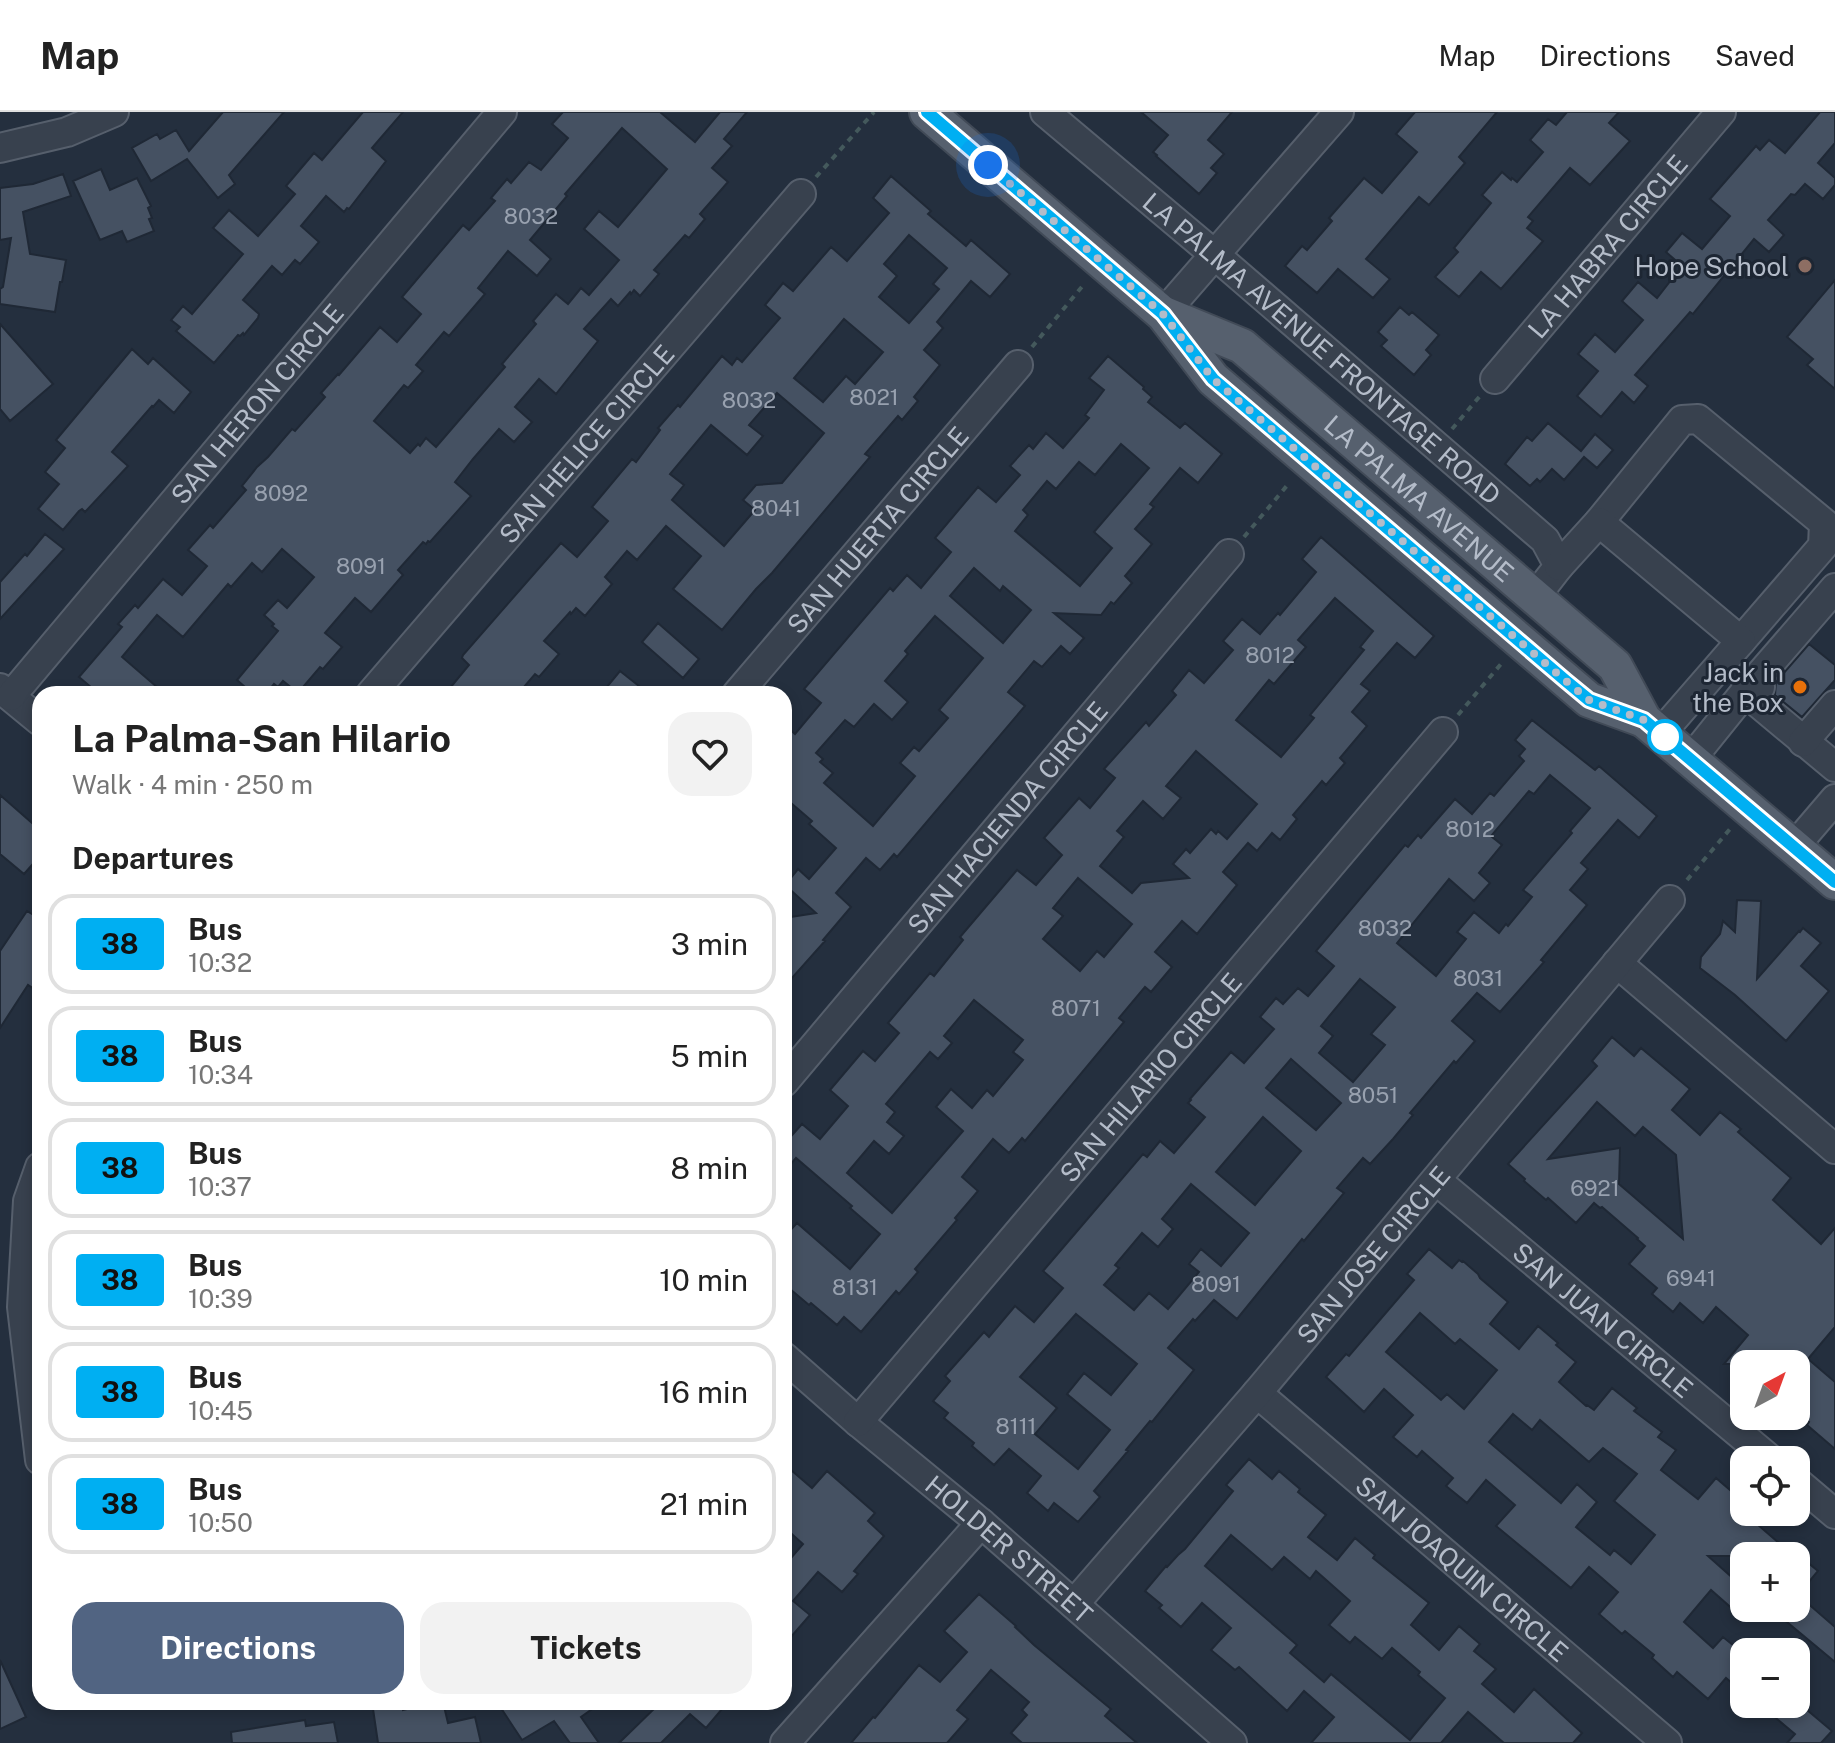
<!DOCTYPE html>
<meta charset="utf-8">
<style>
body{margin:0;font-family:"Public Sans",sans-serif;background:#f2f2f2;color:#222;height:100vh;display:flex;flex-direction:column;font-size:30px;white-space:nowrap}
*{box-sizing:border-box;margin:0}
p{font-size:26px;color:#767676}
.icon{flex:none;width:44px;height:44px;fill:none;stroke:currentColor;stroke-width:2;stroke-linecap:round;stroke-linejoin:round}
.map{position:relative;flex:1;overflow:hidden}
.drawer{position:absolute;left:32px;top:574px;width:760px;height:1024px;display:flex;flex-direction:column;background:#fff;border-radius:24px;box-shadow:0 4px 12px #0003}
.drawer>*{flex:none}
.badge{padding:0 16px;border-radius:6px;font-size:28px;line-height:52px}
.needle{width:52px;rotate:41deg}
.controls{position:absolute;left:1730px;top:1238px;display:grid;gap:16px}
.controls a{display:grid;place-items:center;width:80px;height:80px;border-radius:16px;background:#fff;box-shadow:0 4px 12px #0003;font-size:40px}
.you{position:absolute;width:40px;height:40px;margin:-20px;border:6px solid #fff;border-radius:50%;background:#1a73e8;box-shadow:0 0 0 12px #1a73e833}
.map>.badge{position:absolute;translate:-50% -50%;box-shadow:0 0 0 4px #fff}
h2{padding:0 40px;font-size:30px;line-height:72px}
.round{display:grid;place-items:center;flex:none;width:84px;height:84px;border-radius:24px;background:#f2f2f2}
.summary{display:flex;align-items:center;justify-content:space-between;height:136px;padding:0 40px}
h1{font-size:38px;font-weight:700;line-height:60px}
.primary-button{display:flex;gap:16px;margin-top:auto;padding:16px 40px}
.primary-button a{flex:1;height:92px;border-radius:24px;background:#516482;color:#fff;font-size:32px;font-weight:700;line-height:92px;text-align:center}
.primary-button a+a{background:#f2f2f2;color:#222}
ul{padding:0;list-style:none}
li{display:flex;align-items:center;gap:24px;height:100px;margin:0 16px 12px;padding:0 24px;border:4px solid #e0e0e0;border-radius:24px}
li div{flex:1}
li b{display:block;font-size:30px}
li em{font-style:normal}
li .badge{min-width:88px;font-weight:700;text-align:center}
header{display:flex;align-items:center;gap:48px;box-sizing:border-box;height:112px;padding:0 40px;background:#fff;border-bottom:2px solid #e0e0e0}
header strong{font-size:38px}
nav{display:flex;gap:44px;margin-inline-start:auto;font-size:28px}
.map>svg:first-child{display:block}
</style>
<header>
<strong>Map</strong>
<nav><a>Map</a><a>Directions</a><a>Saved</a></nav>
</header>
<div class="map">
<svg width="1835" height="1631" viewBox="0 0 1835 1631">
<rect width="100%" height="100%" fill="#242f3e"/>
<path fill="#455162" stroke="#1f2835" stroke-width="2" fill-rule="evenodd" d="M223,0H284L229,63L235,72L218,86L187,47L151,69L132,36L157,22L160,27L176,18L189,39Z
M363,0H403L372,36L386,49L349,97L347,96L344,100L326,84L301,114L319,130L300,152L295,148L282,163L272,154L243,188L259,202L258,206L244,223L243,221L240,224L238,223L214,251L176,219L180,215L171,208L183,194L192,202L243,142L213,116L229,98L258,124L295,82L286,74L314,41L322,48Z
M563,0H660L695,30L720,0H747L724,27L732,34L712,56L728,70L700,102L705,107L689,126L685,123L654,158L659,162L640,184L634,178L631,182L630,180L618,194L611,187L584,217L598,229L556,282L539,267L515,295L532,310L514,330L499,317L473,347L455,370L471,384L430,430L428,429L426,432L423,430L398,458L403,463L371,500L355,486L325,521L342,535L323,557L320,555L298,581L283,569L278,575L274,572L266,582H253L237,568L278,519L272,514L274,512L264,503L278,488L287,496L314,465L282,437L262,460L252,451L231,475L228,472L183,525L157,503L122,545L165,582H99L79,565L122,515L118,512L135,493L138,496L163,467L182,483L207,454L188,438L210,413L213,416L246,378L242,374L257,355L268,345L292,317L295,319L325,285L321,281L338,262L339,263L380,215L397,230L421,202L402,185L463,113L469,118L495,89L491,86L507,67L511,71L529,50L541,58L568,26L552,12ZM622,16L667,57L618,115L599,99L584,117L619,148L589,183L581,176L568,192L556,182L533,209L536,212L502,252L505,255L436,335L426,326L420,334L418,332L410,341L374,309L404,273L408,276L423,259L416,253L444,220L449,224L485,182L478,176L508,139L537,164L551,147L530,128L567,84L565,82Z
M1141,0H1232L1208,28L1224,42L1211,56L1217,61L1199,82L1156,44L1157,43L1153,40L1168,23Z
M1415,0H1497L1459,45L1465,51L1429,93L1419,85L1366,147L1390,167L1373,186L1338,157L1317,181L1285,154L1302,134L1307,138L1332,109L1329,106L1364,66L1382,81L1417,40L1396,22Z
M1567,0H1619L1609,11L1630,29L1590,73L1570,56L1528,105L1533,109L1527,116L1543,129L1501,177L1481,160L1459,185L1435,165L1458,140L1454,136L1491,91L1482,83L1502,60L1511,68L1512,66L1517,70L1543,40L1530,28L1548,7L1556,13Z
M1820,0H1835V31L1818,51L1835,66V73L1823,87L1805,72L1795,83L1791,82L1768,108L1784,123L1769,140L1754,127L1693,202L1690,200L1635,263L1648,274L1634,291L1622,280L1601,305L1577,284L1598,259L1578,242L1595,222L1615,240L1643,208L1622,189L1638,170L1657,186L1682,154L1666,140L1682,121L1702,137L1730,104L1710,87L1756,34L1760,38L1769,28L1785,41Z
M101,57L110,78L137,66L151,94L148,96L152,106L149,107L154,119L127,130L122,119L100,128L73,69Z
M63,62L71,84L23,100L30,142L66,148L62,170H60L55,200L0,192V177L3,175L11,126L0,128V76L33,72Z
M891,64L931,99L928,102L966,134L971,128L1010,162L990,185L971,169L937,210L943,216L924,238L940,253L914,285L918,289L902,308L898,304L865,342L870,345L772,461L756,477L722,518L673,477L701,444L666,414L637,448L627,439L605,465L612,472L585,504L576,496L571,502L570,500L544,529L559,542L539,565L535,562L518,582H445L469,553L462,546L463,543L561,431L577,445L608,409L592,395L632,347L636,350L660,318L658,316L678,293L680,295L722,244L732,253L737,246L742,250L780,206L765,193L783,171L793,179L831,135L847,149L889,101L873,86ZM909,123L947,156L933,172L939,177L909,211L879,185L897,164L884,152ZM844,207L883,240L855,272L846,264L823,290L794,266ZM777,281L824,321L782,371L756,373L743,388L755,398L724,434L672,388L684,373L670,362L711,313L747,343L763,324L749,313Z
M1835,168V277L1807,253L1813,247L1787,225Z
M1400,195L1409,203L1412,200L1439,223L1426,238L1431,243L1414,263L1381,234L1387,228L1378,220Z
M0,212L53,272L10,309L0,297Z
M132,237L148,252L153,246L191,280L174,301L159,288L153,295L152,294L112,340L128,354L85,400L82,397L79,399L63,418L38,397L59,372L45,360L65,336L56,328Z
M1108,244L1144,275L1143,277L1152,285L1148,290L1180,316L1185,311L1222,342L1198,371L1180,356L1150,392L1154,395L1135,417L1152,432L1125,464L1132,471L1114,492L1111,490L1101,503L1054,501L1084,526L1070,542L1061,534L1042,555L1034,549L1008,580L1025,594L897,745L894,742L880,758L866,746L836,781L851,795L823,828L825,829L784,875V806L816,801L785,773L798,757L809,767L836,736L809,712L812,709L784,685V612L795,622L821,591L804,577L890,476L893,479L907,463L921,476L951,440L935,426L978,375L996,390L1020,363L1010,354L1029,333L1033,337L1046,321L1063,336L1089,306L1085,303L1104,278L1089,266ZM1121,332L1149,356L1094,420L1112,436L1080,474L1015,419L1028,403L1023,398L1047,369L1056,377L1079,350L1095,363ZM974,456L1000,479L1003,474L1031,498L1003,531L950,484ZM935,504L983,546L939,598L948,606L919,639L914,635L900,651L915,664L873,714L824,671L833,661L820,650L823,647L816,641L845,608L854,615L874,592L892,608L908,590L885,569L908,542L905,539Z
M1548,311L1581,339L1595,322L1613,338L1597,356L1584,345L1564,368L1552,357L1540,370L1537,367L1530,374L1505,352L1527,325L1532,329Z
M45,422L64,437L0,507V470L25,442L27,444Z
M1321,425L1434,524L1415,546L1397,531L1361,572L1370,579L1352,600L1367,614L1340,646L1345,651L1326,673L1322,669L1293,703L1297,707L1280,728L1272,721L1257,739L1248,731L1223,760L1237,773L1197,822L1182,809L1155,840L1172,855L1151,880L1145,875L1119,906L1124,910L1025,1029L1022,1026L1009,1041L993,1027L962,1065L978,1079L955,1106L957,1108L915,1157L918,1160L899,1182L896,1179L861,1220L844,1205L837,1213L811,1191L809,1193L784,1172V1125L797,1111L850,1157L880,1122L850,1096L852,1094L796,1046L784,1060V1032L802,1012L820,1027L848,994L830,978L863,939L875,949L899,921L888,911L930,861L934,864L963,828L960,825L1017,758L1036,773L1062,743L1044,726L1079,686L1090,696L1115,666L1104,657L1146,610L1149,614L1176,583L1172,579L1189,558L1204,571L1233,538L1223,529L1242,507L1260,522L1278,501L1280,503L1316,460L1302,447ZM1335,486L1373,519L1360,535L1364,538L1310,603L1314,606L1281,645L1236,608L1269,568L1274,572L1306,535L1298,528ZM1196,639L1257,692L1227,727L1218,719L1216,722L1211,717L1190,741L1186,737L1173,752L1189,766L1141,771L1132,781L1100,754L1124,725L1117,719L1143,689L1163,707L1181,686L1166,674ZM1078,766L1132,812L1104,845L1097,839L1080,859L1043,827L1063,804L1053,796ZM974,888L1023,928L1013,940L1023,948L993,984L987,978L972,996L951,977L936,995L963,1019L892,1101L847,1061L874,1029L889,1042L904,1024L887,1010L895,1000L886,992L930,940L938,947L952,931L944,924Z
M658,511L699,547L683,566L642,530Z
M1809,532L1835,553V568L1802,605L1775,583L1776,570Z
M620,559L649,582H601Z
M1532,608L1595,658L1599,654L1657,704L1639,726L1618,708L1581,751L1588,757L1570,778L1587,793L1541,848L1544,850L1500,900L1477,881L1452,909L1475,929L1456,951L1454,949L1410,1001L1413,1003L1393,1027L1370,1052L1363,1046L1337,1076L1344,1081L1304,1129L1302,1127L1237,1207L1214,1188L1195,1209L1193,1207L1168,1236L1194,1258L1152,1310L1150,1309L1126,1338L1128,1339L1094,1379L1100,1385L1078,1410L1054,1391L1048,1399L1027,1381L1041,1364L1009,1337L994,1353L972,1334L974,1331L944,1306L948,1301L933,1289L950,1269L945,1264L984,1220L989,1225L1015,1194L1034,1210L1063,1176L1043,1159L1143,1042L1147,1045L1160,1029L1174,1041L1205,1005L1188,991L1191,988L1190,987L1231,940L1244,951L1274,917L1260,905L1276,886L1283,892L1298,876L1308,884L1334,854L1316,839L1405,733L1408,735L1418,723L1421,726L1455,687L1472,702L1490,681L1494,684L1524,649L1519,644L1525,637L1515,628ZM1550,663L1590,696L1570,719L1572,721L1523,778L1532,785L1508,814L1506,812L1499,821L1474,800L1457,820L1466,827L1436,864L1397,831L1449,767L1474,789L1490,771L1479,761L1502,733L1491,724L1529,679L1534,682ZM1360,867L1395,895L1371,922L1385,933L1353,970L1319,941L1333,924L1321,914ZM1291,947L1341,991L1316,1018L1266,976ZM1263,1005L1301,1039L1255,1093L1216,1060ZM1191,1072L1249,1121L1221,1154L1201,1137L1189,1152L1199,1160L1168,1197L1149,1181L1134,1198L1104,1173L1119,1156L1115,1153L1142,1121L1158,1135L1173,1117L1162,1107ZM1076,1202L1137,1252L1111,1283L1084,1261L1067,1282L1110,1318L1078,1357L1035,1322L1057,1296L1020,1265Z
M0,683L40,718V744L24,762L0,742Z
M1737,788L1761,789L1757,867L1799,819L1800,820L1803,816L1821,831L1801,854L1829,879L1786,929L1735,883L1700,856L1701,845L1720,822L1723,809L1735,820Z
M27,799L40,807V881L28,873L0,916V839Z
M1612,925L1634,944L1641,936L1690,977L1672,998L1700,1023L1720,1000L1741,1017L1738,1020L1791,1066L1773,1088L1821,1132L1835,1116V1215L1808,1247L1835,1270V1337L1807,1313L1809,1310L1796,1299V1252H1724L1748,1223L1716,1195L1703,1211L1680,1191L1673,1200L1652,1182L1657,1176L1629,1152L1645,1134L1637,1127L1638,1126L1602,1095L1600,1096L1594,1091L1576,1111L1548,1086L1546,1088L1524,1069L1525,1067L1508,1052L1597,954L1592,949ZM1597,990L1635,1024L1643,1015L1676,1043L1683,1127L1619,1072L1620,1036L1548,1047Z
M1429,1137L1452,1156L1459,1148L1462,1150L1463,1149L1478,1162L1480,1166L1508,1190L1490,1212L1519,1237L1538,1214L1558,1231L1556,1233L1576,1250L1559,1270L1586,1294L1587,1293L1594,1298L1612,1276L1637,1296L1634,1299L1662,1320L1658,1325L1676,1338L1661,1358L1698,1387L1716,1366L1744,1390V1400H1756L1763,1407L1758,1413L1794,1444H1708L1744,1476V1507L1711,1478L1684,1510L1713,1536L1723,1525L1744,1542V1577L1735,1569L1733,1572L1726,1566L1708,1587L1677,1560L1673,1565L1652,1546L1654,1543L1625,1519L1622,1522L1599,1502L1618,1480L1589,1455L1571,1476L1496,1414L1515,1393L1486,1368L1467,1391L1446,1374L1453,1366L1422,1339L1417,1345L1393,1325L1413,1303L1384,1277L1364,1300L1326,1265L1346,1242L1349,1244L1414,1168L1407,1162ZM1420,1201L1455,1232L1460,1227L1497,1258L1464,1297L1447,1282L1441,1288L1386,1240ZM1513,1302L1532,1318L1540,1308L1589,1350L1603,1336L1637,1362L1614,1389L1655,1423L1631,1452L1614,1438L1610,1443L1576,1415L1597,1390L1577,1372L1561,1391L1489,1330Z
M1249,1347L1272,1367L1279,1359L1300,1377L1298,1380L1326,1403L1308,1425L1337,1448L1355,1426L1375,1443L1373,1446L1429,1491L1411,1513L1439,1538L1459,1514L1480,1532L1474,1539L1496,1557L1482,1572L1514,1600L1534,1577L1582,1621L1573,1631H1504L1468,1600L1441,1631H1311L1334,1605L1304,1579L1287,1599L1239,1555L1235,1558L1211,1538L1231,1516L1202,1491L1181,1515L1159,1496L1162,1493L1145,1479L1166,1454L1167,1455L1178,1443L1185,1437L1233,1379L1226,1373ZM1231,1423L1272,1458L1284,1445L1310,1467L1316,1459L1350,1489L1329,1513L1350,1531L1355,1525L1382,1547L1392,1536L1420,1560L1418,1563L1445,1586L1410,1628L1331,1562L1324,1570L1290,1541L1297,1533L1205,1454Z
M784,1352L812,1376L827,1359L875,1401L868,1409L884,1424L854,1459L858,1462L842,1480L818,1460L793,1489L810,1503L784,1533V1454L803,1432L784,1415Z
M1796,1441L1818,1459L1798,1483L1835,1515V1550L1770,1496H1796Z
M979,1482L1016,1514L1015,1515L1034,1533L1111,1597L1105,1604L1137,1631H1022L1011,1621L1027,1603L1022,1598L1029,1590L991,1558L957,1598L968,1607L947,1631H851L873,1605L875,1606L919,1553L940,1570L967,1540L944,1519Z
M0,1548L26,1605L0,1617Z
M435,1590H443L448,1611L475,1605L481,1631H378L373,1597L402,1593L403,1598Z
M497,1590H602L581,1605L599,1631H570L554,1609L522,1628Z
M661,1590H728L706,1616L690,1602L661,1631H619Z
M1759,1592H1800L1832,1619L1821,1631H1787L1795,1622Z
M305,1608L306,1614L334,1610L338,1631H232L231,1620Z"/>
<g fill="none" stroke-linecap="round" stroke-linejoin="round">
<defs>
<g id="minor">
<path id="s1" d="M1045,0L1215,143L1545,428L1559,454L1535,485"/>
<path d="M0,36L67,20L114,0"/>
<path d="M1163,202L1339,0"/>
<path id="s2" d="M1495,267L1721,0"/>
<path d="M1599,410L1682,308L1698,307L1824,411L1823,434L1741,529"/>
<path d="M1559,454L1599,410L1741,529L1661,621"/>
<path d="M1835,476L1745,580L1835,655"/>
<path d="M0,576L40,609"/>
<path id="s3" d="M371,582L801,82"/>
<path id="s4" d="M737,582L1018,253"/>
<path id="s5" d="M11,584L502,0"/>
<path d="M1803,630L1835,593"/>
<path d="M1691,647L1745,580H1755L1760,575"/>
<path d="M1794,735L1835,687"/>
<path d="M1617,851L1835,1037"/>
<path id="s6" d="M784,970L1229,442"/>
<path d="M40,1055L28,1089L22,1195L40,1348"/>
<path id="s7" d="M1436,1068L1771,1348"/>
<path id="s8" d="M784,1245L858,1310L981,1411L1232,1631"/>
<path id="s9" d="M1257,1281L1667,1631"/>
<path id="s10" d="M858,1310L1443,620"/>
<path d="M1796,1369L1835,1402"/>
<path id="s11" d="M1074,1492L1257,1281L1670,788"/>
<path d="M785,1631L981,1411"/>
</g>
<g id="major">
<path d="M927,0L1163,202L1213,267L1589,588L1644,608"/>
<path id="s12" d="M1164,202L1242,234L1615,554L1644,608L1835,770"/>
</g>
</defs>
<use href="#minor" stroke="#565f6c" stroke-width="32"/>
<use href="#major" stroke="#414a57" stroke-width="38"/>
<path stroke="#44595c" stroke-width="4" stroke-dasharray="6 6" stroke-linecap="butt" d="M816,65L874,0
M1032,235L1085,171
M1452,317L1480,284
M1244,425L1290,370
M1458,603L1501,552
M1687,768L1730,717"/>
<use href="#minor" stroke="#38414e" stroke-width="28"/>
<use href="#major" stroke="#56606e" stroke-width="34"/>
</g>
<g fill="none" stroke-linecap="round" stroke-linejoin="round">
<defs>
<path id="line" d="M927,0L1163,202L1213,267L1566,569L1589,588L1644,608L1835,770"/>
</defs>
<use href="#line" stroke="#fff" stroke-width="18"/>
<use href="#line" stroke="#00aff2" stroke-width="12"/>
<path stroke="#b4bcc9" stroke-width="8" stroke-dasharray="0 14.4" d="M988,53L1163,202L1213,267L1566,569L1589,588L1644,608L1665,625"/>
</g>
<circle fill="#8d6e63" stroke="#1d2633" stroke-width="3" cx="1805" cy="154" r="8"/>
<circle fill="#e8710a" stroke="#1d2633" stroke-width="3" cx="1800" cy="575" r="8"/>
<circle fill="#fff" stroke="#00aff2" stroke-width="4" cx="1665" cy="625" r="16"/>
<g text-anchor="middle" dominant-baseline="central" stroke-width="6" stroke-linejoin="round" paint-order="stroke">
<g font-size="22" fill="#98a1af">
<text x="531" y="104">8032</text>
<text x="874" y="285">8021</text>
<text x="749" y="288">8032</text>
<text x="281" y="381">8092</text>
<text x="776" y="396">8041</text>
<text x="361" y="454">8091</text>
<text x="1270" y="543">8012</text>
<text x="1470" y="717">8012</text>
<text x="1385" y="816">8032</text>
<text x="1478" y="866">8031</text>
<text x="1076" y="896">8071</text>
<text x="1373" y="983">8051</text>
<text x="1595" y="1076">6921</text>
<text x="1691" y="1166">6941</text>
<text x="1216" y="1172">8091</text>
<text x="855" y="1175">8131</text>
<text x="1016" y="1314">8111</text>
</g>
<g font-size="26" fill="#b4bcc9" stroke="#1d2633">
<text stroke="none"><textPath href="#s2" startOffset="174">LA HABRA CIRCLE</textPath></text>
<text stroke="none"><textPath href="#s1" startOffset="364">LA PALMA AVENUE FRONTAGE ROAD</textPath></text>
<text stroke="none"><textPath href="#s5" startOffset="382">SAN HERON CIRCLE</textPath></text>
<text stroke="none"><textPath href="#s3" startOffset="330">SAN HELICE CIRCLE</textPath></text>
<text stroke="none"><textPath href="#s12" startOffset="318">LA PALMA AVENUE</textPath></text>
<text stroke="none"><textPath href="#s4" startOffset="216">SAN HUERTA CIRCLE</textPath></text>
<text stroke="none"><textPath href="#s6" startOffset="346">SAN HACIENDA CIRCLE</textPath></text>
<text stroke="none"><textPath href="#s10" startOffset="452">SAN HILARIO CIRCLE</textPath></text>
<text stroke="none"><textPath href="#s11" startOffset="460">SAN JOSE CIRCLE</textPath></text>
<text stroke="none"><textPath href="#s7" startOffset="218">SAN JUAN CIRCLE</textPath></text>
<text stroke="none"><textPath href="#s8" startOffset="296">HOLDER STREET</textPath></text>
<text stroke="none"><textPath href="#s9" startOffset="270">SAN JOAQUIN CIRCLE</textPath></text>
</g>
<g font-size="26" fill="#b4bcc9" stroke="#1d2633" text-anchor="end">
<text x="1789" y="154">Hope School</text>
<text x="1784" y="560">Jack in<tspan x="1784" dy="30">the Box</tspan></text>
</g>
</g>
</svg>
<div class="controls">
<a><svg class="needle" viewBox="-14 -14 28 28"><path d="M0-13l5 13h-10z" fill="#e53935"/><path d="M0 13l5-13h-10z" fill="#767676"/></svg></a>
<a><svg class="icon" aria-label="locate" viewBox="0 0 24 24"><circle cx="12" cy="12" r="6"/><path d="M12 2v4M12 18v4M2 12h4M18 12h4"/></svg></a>
<a>+</a>
<a>−</a>
</div>
<div class="you" style="left:988px;top:53px"></div>
<section class="drawer">
<div class="summary"><div><h1>La Palma-San Hilario</h1><p>Walk · 4 min · 250 m</p></div><a class="round"><svg class="icon" aria-label="heart" viewBox="0 0 24 24"><path d="M12 20l-8-8c-3-5 5-10 8-4 3-6 11-1 8 4z"/></svg></a></div>
<h2>Departures</h2>
<ul>
<li><span class="badge" style="background:#00aff2;color:#111">38</span><div><b>Bus</b><p>10:32</p></div><em>3 min</em></li>
<li><span class="badge" style="background:#00aff2;color:#111">38</span><div><b>Bus</b><p>10:34</p></div><em>5 min</em></li>
<li><span class="badge" style="background:#00aff2;color:#111">38</span><div><b>Bus</b><p>10:37</p></div><em>8 min</em></li>
<li><span class="badge" style="background:#00aff2;color:#111">38</span><div><b>Bus</b><p>10:39</p></div><em>10 min</em></li>
<li><span class="badge" style="background:#00aff2;color:#111">38</span><div><b>Bus</b><p>10:45</p></div><em>16 min</em></li>
<li><span class="badge" style="background:#00aff2;color:#111">38</span><div><b>Bus</b><p>10:50</p></div><em>21 min</em></li>
</ul>
<div class="primary-button"><a>Directions</a><a>Tickets</a></div>
</section>
</div>
